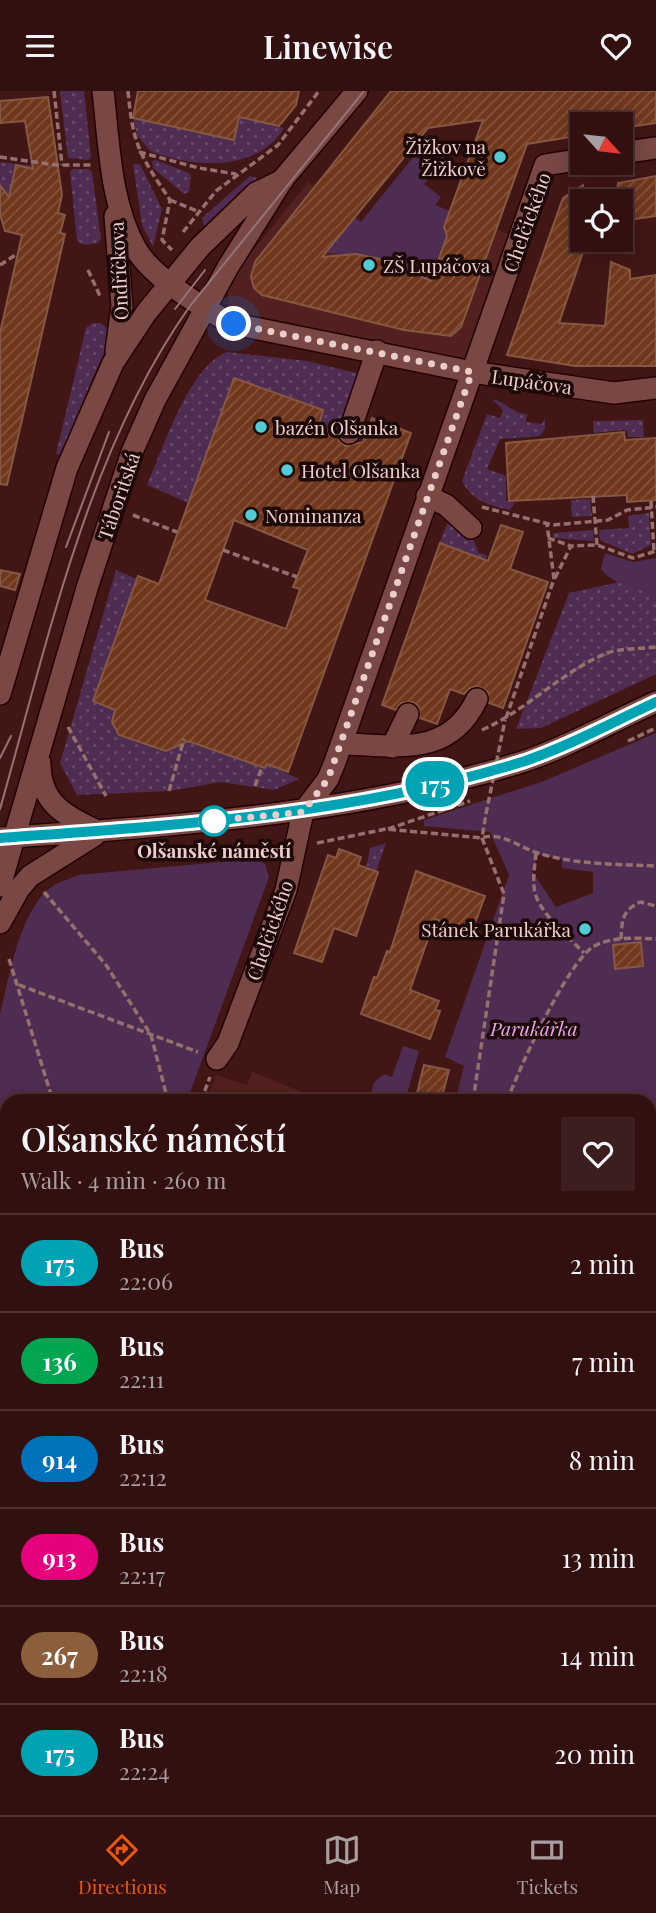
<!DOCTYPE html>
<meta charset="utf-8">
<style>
body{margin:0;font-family:"Playfair Display",serif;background:#3d1e1e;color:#f1f3f6;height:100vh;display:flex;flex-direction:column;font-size:26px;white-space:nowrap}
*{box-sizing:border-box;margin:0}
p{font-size:23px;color:#a89d9f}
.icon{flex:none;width:38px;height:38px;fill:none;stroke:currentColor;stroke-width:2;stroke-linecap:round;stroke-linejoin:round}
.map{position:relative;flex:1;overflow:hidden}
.details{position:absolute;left:0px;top:1003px;width:656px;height:723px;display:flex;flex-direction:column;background:#321010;border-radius:21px 21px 0 0;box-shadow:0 4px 18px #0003,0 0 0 2px #4d3030}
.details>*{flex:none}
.badge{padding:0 14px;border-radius:23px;font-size:24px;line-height:46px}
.needle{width:46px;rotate:117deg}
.controls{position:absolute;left:570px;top:21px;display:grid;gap:14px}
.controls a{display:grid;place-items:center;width:63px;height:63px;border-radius:0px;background:#321010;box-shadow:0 4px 18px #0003,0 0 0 2px #4d3030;font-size:35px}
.you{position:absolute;width:35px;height:35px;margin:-18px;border:5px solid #fff;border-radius:50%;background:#1a73e8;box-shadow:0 0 0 10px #1a73e833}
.map>.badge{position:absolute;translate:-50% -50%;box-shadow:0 0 0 4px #fff}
.round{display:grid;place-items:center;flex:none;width:74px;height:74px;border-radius:0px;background:#3d1e1e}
.head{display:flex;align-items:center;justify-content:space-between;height:119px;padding:0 21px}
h1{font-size:33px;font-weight:600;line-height:52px}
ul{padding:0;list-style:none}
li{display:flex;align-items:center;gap:21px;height:98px;padding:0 21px;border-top:2px solid #4d3030}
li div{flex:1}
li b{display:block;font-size:26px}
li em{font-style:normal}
li .badge{min-width:77px;font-weight:700;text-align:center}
header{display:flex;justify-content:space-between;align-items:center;height:91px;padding:0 21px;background:#321010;font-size:32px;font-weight:600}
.tabs{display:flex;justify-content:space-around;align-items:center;height:98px;border-top:2px solid #4d3030;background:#321010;font-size:19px;color:#a89d9f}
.tabs a{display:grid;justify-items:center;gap:4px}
.tabs .active{color:#ea580c}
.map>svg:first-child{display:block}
</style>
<header><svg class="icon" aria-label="menu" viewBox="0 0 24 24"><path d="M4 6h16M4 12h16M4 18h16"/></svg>Linewise<svg class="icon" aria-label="heart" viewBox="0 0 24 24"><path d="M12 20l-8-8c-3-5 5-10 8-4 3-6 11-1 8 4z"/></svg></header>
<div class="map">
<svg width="656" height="1724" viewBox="0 0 656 1724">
<defs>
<pattern id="grass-dots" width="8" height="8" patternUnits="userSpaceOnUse" patternTransform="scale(1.75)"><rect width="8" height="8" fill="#4f2c51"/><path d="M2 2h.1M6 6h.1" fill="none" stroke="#684969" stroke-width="1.8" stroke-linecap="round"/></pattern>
<pattern id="building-hatch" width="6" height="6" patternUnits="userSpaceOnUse" patternTransform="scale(1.75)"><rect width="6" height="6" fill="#71371c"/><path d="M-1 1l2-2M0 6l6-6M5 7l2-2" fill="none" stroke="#85533c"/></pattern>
</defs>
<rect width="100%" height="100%" fill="#421615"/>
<path fill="#52201f" d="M308,91L361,131L382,104L434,114L508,143L466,269L247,223L229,213L227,196L230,188Z
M252,981L325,1010H207L216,984L247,994Z"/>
<path fill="url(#grass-dots)" d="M60,0H84L91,66L88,69L68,67Z
M239,26L284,37C257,82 192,77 150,60L137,44L133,27L234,49Z
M156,69L189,82L191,85L189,101L184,103L153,77L152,70Z
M0,71L51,77L14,114L0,94Z
M133,73H140L162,118L153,156L142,134Z
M73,78H89L92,81L101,148L98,152L84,154L77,150L70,81Z
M250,85L257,87L205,139L202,127Z
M92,232H101L108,238L104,261L60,364L56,363L86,237Z
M227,261L307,270L360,283L339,342L319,334L322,319L234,287L189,412L147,394C163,358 189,275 227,261Z
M492,308C506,311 510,321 527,323L526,331L542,333L545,326V338L540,345L500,348L487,378L506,385V410L515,412L510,419C489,414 473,411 462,390L487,323L500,327L503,319Z
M643,329L644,346H628L627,340L623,339L594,342L593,330Z
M590,408L592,425L572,426L571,409Z
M649,422L651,454L632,463L600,449L599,439L629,437L628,425Z
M450,426L470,438L478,461L487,465L486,469L439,453Z
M593,439L594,450L553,447V442Z
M116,479L137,488L112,631L118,644L166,660L178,654L181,647L265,677L267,673L299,688L274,699L221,691L169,700L77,704L60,672Z
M656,483V583L541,637L516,638L569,502Z
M386,752L376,781L366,778L370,757Z
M0,1452L7,1454V1649L0,1654Z"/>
<path fill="#4f2c51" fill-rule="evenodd" d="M430,45L450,61L424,93L441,106L435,114L450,120L447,145L430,192L413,181L380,173L379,168L324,161L353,125L361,131Z
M605,462L633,471L656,467V506C639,494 615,497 601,478Z
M656,642V1724H250L251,1718H649V1010H455L464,975L445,966L509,784L490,741L424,735V729L544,690ZM539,764L562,768V777L593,781V802L556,816L532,780ZM641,851L643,875L615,877Z
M254,768L265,773L269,786L187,1010H7V1435L0,1433V924C9,888 20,816 53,795C60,790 70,788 78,784Z
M403,955L419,960L405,1010H369L374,991L384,983L392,986Z"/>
<path fill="url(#building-hatch)" stroke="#855844" stroke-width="2" fill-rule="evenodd" d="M138,0H299L296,14L279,35L239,26L234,49L133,27Z
M391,0H656V32L621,37V33H583V44L527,53L461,236L451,245L404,239L262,204L254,197L251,186L255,171ZM483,29L444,136L447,145L431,190L412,181L383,174L380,168L356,163L322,166L428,37Z
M48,6L62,104L58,122L65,124L60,142L65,143L7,394L0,393V242L22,144L5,140L0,123V94L9,106L16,74L33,78L25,30L0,32V10Z
M656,85V125L621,130V110H616L618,92Z
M583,94V149H591L583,161L559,232L605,235L611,171L630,179V188L656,184V275H575L507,264L563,107Z
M234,287L323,319L319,334L336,341L339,350L345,355L363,351L372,327L411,342L288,681L267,673L265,677L188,650L166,660L119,644L112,631L115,619L93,610L138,485L159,493ZM234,429L308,459L293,496L300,498L286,538L205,509Z
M624,341L625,349L656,347V409L627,411V404L509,410L506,352Z
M501,434L523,441L510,478L548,491L503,617L489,612L488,601L478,595L470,597L464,603L450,598L437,633L420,627L419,616L413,611L401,612L396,619L382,614L440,452L488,470Z
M0,479L20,483L15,499L0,495Z
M339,758L361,766L358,774L378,781L356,845L334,837L322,871L294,862L328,764L336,767Z
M416,780L485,805L475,832L471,831L469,840L435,828L410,899L439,910L435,919L440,920L430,948L361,923L374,886L377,887L387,860L390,861Z
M641,851L643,875L615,878L613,854Z
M424,974L449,979L441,1010H415Z"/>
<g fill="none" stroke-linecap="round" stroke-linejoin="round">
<defs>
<path id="minor" d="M103,0C109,51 110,112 136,158C152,186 205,219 234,233L472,281L614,302L656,297
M621,62L656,57
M115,125L122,215L116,260
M349,342L377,260
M427,405L446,414L471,437
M0,603L67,377L113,272L146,222L200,156L256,102L283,89
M342,653C397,654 449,667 477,608
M392,656L408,623
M40,672C40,713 65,724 97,740
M0,747C177,734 355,724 525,670C570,655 613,630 656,611
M0,795L88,494L132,361L155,309L228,176L283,88L357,0
M0,832L19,798L30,785L95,744
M217,968L228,952L286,799L303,721L328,688L335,671L545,74L583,68
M0,1444L7,1446"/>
</defs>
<use href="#minor" stroke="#260002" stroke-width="24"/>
<path stroke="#95706e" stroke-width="3.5" stroke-dasharray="7 3.5" stroke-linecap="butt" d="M54,0L62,74
M128,0C133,55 140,64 170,109L162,149L172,159
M139,61L199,77L236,83
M0,66L56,74H92
M170,109L197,120
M183,141L216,100L278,54L319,0
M0,174L17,163
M88,179L100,205
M482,416L553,434L608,429L627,419L656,416
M133,424L177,441
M548,447L571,455
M223,459L297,486
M555,487L571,455L597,454L633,467L656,460
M506,627L554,488L547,433
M68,636L106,705
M482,639C527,619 561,581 607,562C621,557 641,558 656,556
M628,650L656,637
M255,695L262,676
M169,700L184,648
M388,738L470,710
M317,752L386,738L482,747C501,740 520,757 538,762C576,774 617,773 656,775
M224,762L274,757
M536,762C535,773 533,785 534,796C536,820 568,845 584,862
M44,801L106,874L151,944L168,1010
M621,848C622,829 622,820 640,811L656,815
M9,868L53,1010
M19,894L198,961
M201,1010L210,986
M473,1010L504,803L482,747L486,723
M507,1010C519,978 567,872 593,856C611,845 636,847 656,848
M649,1241L656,1239
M649,1343L656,1333
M522,1718L523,1724
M264,1724V1718"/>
<use href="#minor" stroke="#794844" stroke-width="21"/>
<path stroke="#977371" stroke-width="2" d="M175,218L205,179
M66,456L109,341
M0,667L11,645
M0,718C48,550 88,358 190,215L364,0"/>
<path stroke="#95706e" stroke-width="3.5" stroke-dasharray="7 3.5" stroke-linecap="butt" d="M593,405L597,454
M651,410L654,461
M486,723L505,629"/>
</g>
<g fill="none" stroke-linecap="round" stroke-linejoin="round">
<defs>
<path id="line" d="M0,747C177,734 354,724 525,670C569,655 613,631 656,611"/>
</defs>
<use href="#line" stroke="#fff" stroke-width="16"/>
<use href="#line" stroke="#00a3b4" stroke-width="10"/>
<path stroke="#ebcdcb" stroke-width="7" stroke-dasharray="0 12.6" d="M214,730L201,731L303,721L328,688L472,281L234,233"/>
</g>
<g fill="#52cbd7" stroke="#1c0908" stroke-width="2.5">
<circle cx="500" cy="66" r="7"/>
<circle cx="369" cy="174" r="7"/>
<circle cx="261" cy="336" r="7"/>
<circle cx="287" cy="379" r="7"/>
<circle cx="251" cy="424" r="7"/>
<circle cx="585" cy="838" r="7"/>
</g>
<circle fill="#fff" stroke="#00a3b4" stroke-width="3.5" cx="214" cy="730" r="14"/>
<g text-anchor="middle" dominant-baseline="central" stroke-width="7" stroke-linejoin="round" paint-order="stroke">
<g font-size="19" fill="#ebcdcb" stroke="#1c0908" text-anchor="start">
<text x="486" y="55" text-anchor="end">Žižkov na<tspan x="486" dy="22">Žižkově</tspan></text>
<text x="383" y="174">ZŠ Lupáčova</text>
<text x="275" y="336">bazén Olšanka</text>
<text x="301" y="379">Hotel Olšanka</text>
<text x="265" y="424">Nominanza</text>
<text x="571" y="838" text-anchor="end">Stánek Parukářka</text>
</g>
<g font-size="19" fill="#ebcdcb" stroke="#1c0908">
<text transform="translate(526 131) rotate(-70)">Chelčického</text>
<text transform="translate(118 180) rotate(-93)">Ondříčkova</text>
<text transform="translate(532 290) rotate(8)">Lupáčova</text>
<text transform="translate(118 405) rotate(-71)">Táboritská</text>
<text transform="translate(269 839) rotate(-71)">Chelčického</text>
</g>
<g font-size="19" font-weight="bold" fill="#ebcdcb" stroke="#1c0908">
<text x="214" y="759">Olšanské náměstí</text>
</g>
<g font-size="19" font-style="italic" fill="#e8a6ed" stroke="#1c0908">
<text x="534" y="937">Parukářka</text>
</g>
</g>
</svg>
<div class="controls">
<a><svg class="needle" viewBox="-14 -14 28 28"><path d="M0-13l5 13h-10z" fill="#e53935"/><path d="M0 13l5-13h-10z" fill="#a89d9f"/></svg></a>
<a><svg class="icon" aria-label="locate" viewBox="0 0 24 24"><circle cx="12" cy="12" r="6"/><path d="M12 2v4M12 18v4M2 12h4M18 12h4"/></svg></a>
</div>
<div class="you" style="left:234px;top:233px"></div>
<b class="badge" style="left:435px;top:693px;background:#00a3b4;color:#fff">175</b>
<section class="details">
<div class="head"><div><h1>Olšanské náměstí</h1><p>Walk · 4 min · 260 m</p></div><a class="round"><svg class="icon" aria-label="heart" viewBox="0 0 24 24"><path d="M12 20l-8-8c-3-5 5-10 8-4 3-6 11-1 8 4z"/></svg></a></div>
<ul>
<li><span class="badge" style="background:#00a3b4;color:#fff">175</span><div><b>Bus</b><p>22:06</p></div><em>2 min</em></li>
<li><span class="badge" style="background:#00a651;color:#fff">136</span><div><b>Bus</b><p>22:11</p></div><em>7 min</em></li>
<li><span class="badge" style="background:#0072bc;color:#fff">914</span><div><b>Bus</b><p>22:12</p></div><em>8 min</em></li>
<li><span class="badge" style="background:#e6007e;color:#fff">913</span><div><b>Bus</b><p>22:17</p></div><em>13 min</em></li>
<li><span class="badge" style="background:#8b5e3c;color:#fff">267</span><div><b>Bus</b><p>22:18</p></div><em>14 min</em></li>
<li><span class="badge" style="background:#00a3b4;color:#fff">175</span><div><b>Bus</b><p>22:24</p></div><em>20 min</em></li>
</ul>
</section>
</div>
<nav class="tabs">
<a class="active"><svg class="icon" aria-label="directions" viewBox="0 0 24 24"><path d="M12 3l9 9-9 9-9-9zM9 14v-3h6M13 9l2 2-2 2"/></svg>Directions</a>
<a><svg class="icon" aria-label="map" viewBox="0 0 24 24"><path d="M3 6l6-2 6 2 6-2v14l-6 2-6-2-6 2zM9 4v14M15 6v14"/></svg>Map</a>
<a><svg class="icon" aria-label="tickets" viewBox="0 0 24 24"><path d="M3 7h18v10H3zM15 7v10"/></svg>Tickets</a>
</nav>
